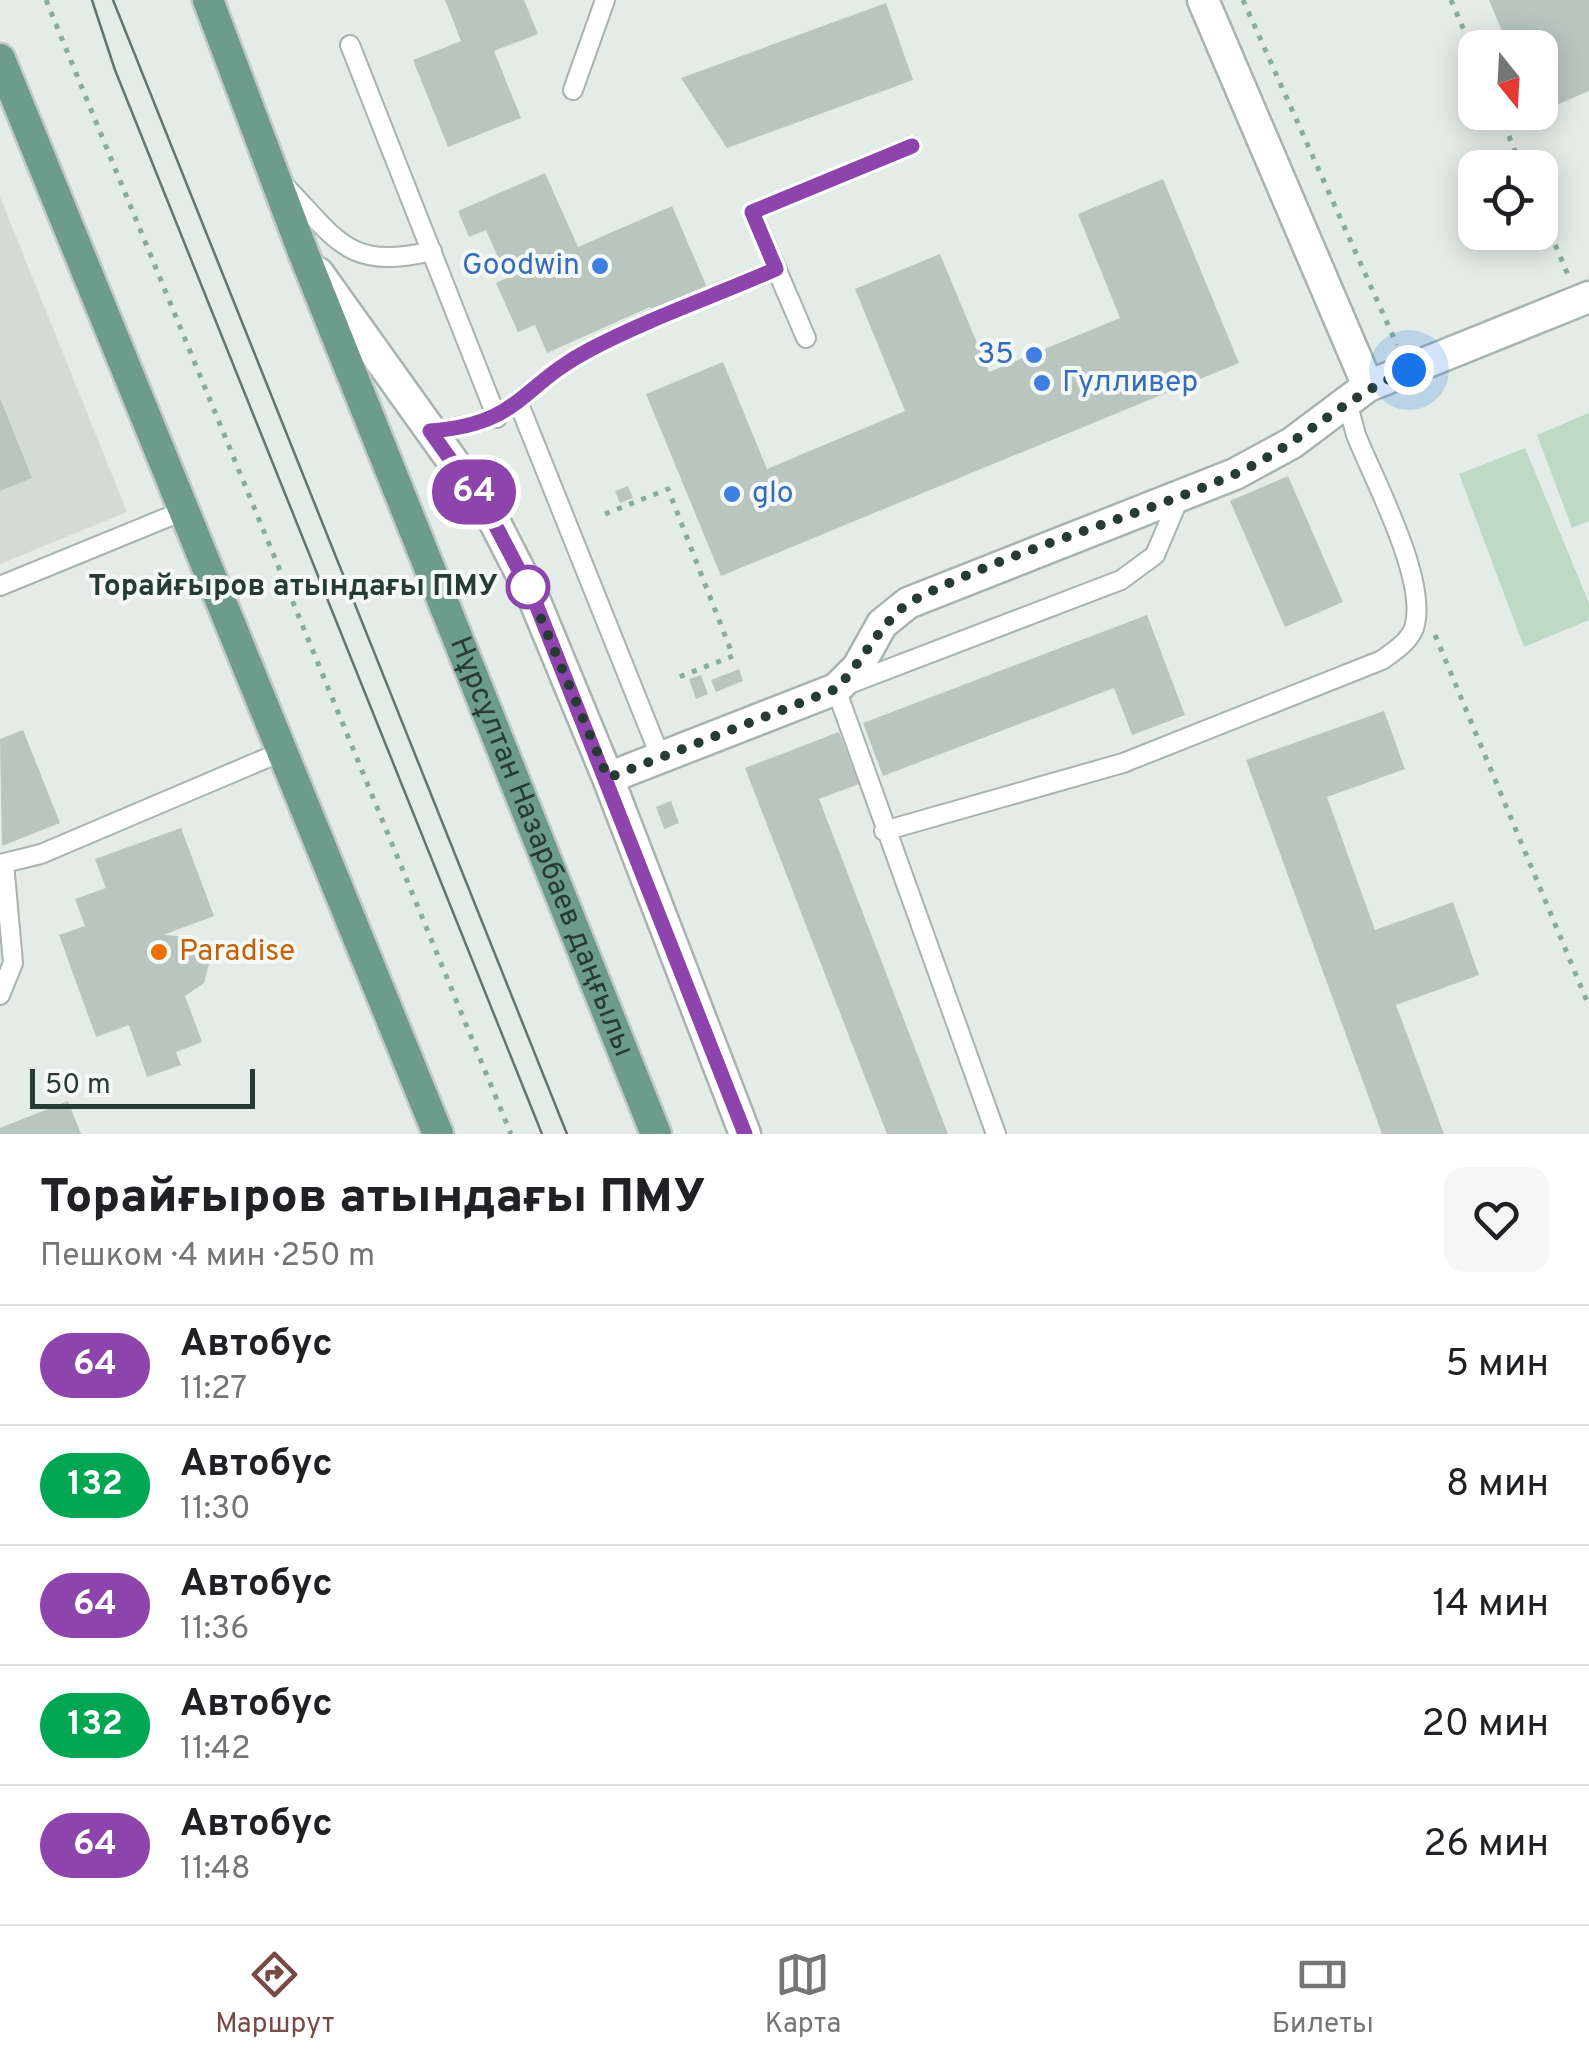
<!DOCTYPE html>
<html lang="ru">
<meta charset="utf-8">
<style>
body{margin:0;font-family:Overpass,sans-serif;background:#f6f6f6;color:#202124;height:100vh;display:flex;flex-direction:column;font-size:38px;white-space:nowrap}
*{box-sizing:border-box;margin:0}
p{font-size:32px;color:#757577}
.icon{flex:none;width:55px;height:55px;fill:none;stroke:currentColor;stroke-width:2;stroke-linecap:round;stroke-linejoin:round}
.map{position:relative;height:1134px;overflow:hidden}
.details{display:flex;flex-direction:column;background:#fff;flex:1}
.details>*{flex:none}
.badge{padding:0 20px;border-radius:32px;font-size:35px;line-height:65px}
.needle{width:65px;rotate:162deg}
.controls{position:absolute;left:1458px;top:30px;display:grid;gap:20px}
.controls a{display:grid;place-items:center;width:100px;height:100px;border-radius:20px;background:#fff;box-shadow:0 5px 25px #0003;font-size:50px}
.scale{position:absolute;left:30px;bottom:25px;width:225px;box-sizing:border-box;padding-left:10px;border:5px solid #253b33;border-top:0;font-size:28px;line-height:35px;white-space:nowrap;color:#253b33;-webkit-text-stroke:8px #f4f8f6;paint-order:stroke}
.you{position:absolute;width:50px;height:50px;margin:-25px;border:8px solid #fff;border-radius:50%;background:#1a73e8;box-shadow:0 0 0 15px #1a73e833}
.map>.badge{position:absolute;translate:-50% -50%;box-shadow:0 0 0 5px #fff}
.round{display:grid;place-items:center;flex:none;width:105px;height:105px;border-radius:20px;background:#f6f6f6}
.overview{display:flex;align-items:center;justify-content:space-between;height:170px;padding:0 40px}
h1{font-size:48px;font-weight:800;line-height:75px}
ul{padding:0;list-style:none}
li{display:flex;align-items:center;gap:30px;height:120px;padding:0 40px;border-top:2px solid #e0e0e0}
li div{flex:1}
li b{display:block;font-size:38px}
li em{font-style:normal}
li .badge{min-width:110px;font-weight:700;text-align:center}
.tab-bar{display:flex;justify-content:space-around;align-items:center;height:140px;border-top:2px solid #e0e0e0;background:#fff;font-size:28px;color:#757577}
.tab-bar a{display:grid;justify-items:center;gap:5px}
.tab-bar .active{color:#774b44}
.map>svg:first-child{display:block}
</style>
<div class="map">
<svg width="1589" height="1134" viewBox="0 0 1589 1134">
<rect width="100%" height="100%" fill="#e4ece7"/>
<path fill="#d2dbd6" d="M0,197L127,512L0,564Z"/>
<path fill="#bfdac4" d="M1589,413V521L1572,528L1537,435Z
M1525,448L1589,603V620L1524,647L1459,474Z"/>
<path fill="#b9c6c0" d="M445,0H524L538,34L494,51L521,118L448,147L413,60L461,41Z
M1489,0H1589V91L1540,112V48H1509Z
M886,3L913,80L727,148L681,78Z
M545,173L578,247L672,206L709,292L654,316L650,307L547,353L535,325L518,332L496,283L507,278L486,230L469,237L458,211Z
M1163,179L1239,363L721,576L646,394L723,362L767,469L905,411L855,289L940,254L989,372L1120,318L1078,214Z
M0,398L32,478L0,491Z
M1288,476L1343,602L1285,627L1230,501Z
M628,486L633,498L620,503L615,491Z
M1147,615L1185,715L1132,735L1114,688L883,776L863,723Z
M739,669L743,681L716,692L711,680Z
M701,675L708,694L696,699L689,679Z
M1384,711L1405,769L1327,797L1375,930L1453,902L1479,975L1396,1005L1444,1134H1382L1246,760Z
M23,730L60,823L2,846L0,739Z
M839,732L859,784L819,799L948,1134H887L745,768Z
M671,801L679,823L664,829L656,807Z
M181,828L214,916L163,935L191,937L203,943L211,956L204,983L185,996L202,1042L176,1052L181,1065L147,1077L129,1025L96,1037L59,935L85,926L75,899L106,888L95,859Z
M68,1101L81,1134H0V1128Z"/>
<g fill="none" stroke-linecap="round" stroke-linejoin="round">
<defs>
<path id="service" d="M350,45L497,418
M573,90L605,0
M283,184C338,240 347,271 432,251
M806,338L752,212L912,146
M519,404L660,756
M429,431C522,424 519,386 591,349C650,318 715,295 777,269
M0,586L183,511
M884,831L1123,763L1382,660C1393,652 1409,642 1414,628C1429,582 1374,480 1356,435L1349,409L1358,398
M0,864L41,854L281,752
M0,995L13,963L4,863
M996,1134L836,689L1121,580L1155,555L1180,496"/>
<path id="minor" d="M1203,0L1368,386
M318,273L491,515L534,599L608,778L745,1134
M608,778L836,689L858,667L882,624L908,603L1235,474L1292,443L1368,386L1589,297"/>
<g id="primary">
<path id="s1" d="M208,0L303,252L656,1134"/>
<path d="M0,59L438,1134"/>
</g>
</defs>
<use href="#service" stroke="#a7b3ad" stroke-width="22"/>
<use href="#minor" stroke="#a7b3ad" stroke-width="35"/>
<use href="#primary" stroke="#c2c8c6" stroke-width="35"/>
<path stroke="#88ab9d" stroke-width="5" stroke-dasharray="5 8" stroke-linecap="butt" d="M46,0L511,1134
M1243,0L1397,345
M1451,0L1475,56
M1499,112L1522,168
M1540,209L1568,275
M605,514L668,489L733,656L674,679
M1435,635L1589,1006"/>
<use href="#service" stroke="#fff" stroke-width="18"/>
<use href="#minor" stroke="#fff" stroke-width="30"/>
<use href="#primary" stroke="#6e9c8c" stroke-width="30"/>
<path stroke="#60766e" stroke-width="2.5" d="M92,0L115,70L542,1134
M113,0L567,1134"/>
</g>
<g fill="none" stroke-linecap="round" stroke-linejoin="round">
<defs>
<path id="line" d="M745,1134L534,599L490,515L430,431C522,424 519,386 591,349C650,318 715,296 776,269L752,212L912,146"/>
</defs>
<use href="#line" stroke="#fff" stroke-width="22"/>
<use href="#line" stroke="#8e44ad" stroke-width="15"/>
<path stroke="#253b33" stroke-width="10" stroke-dasharray="0 18" d="M528,587L524,578L608,778L836,689C864,660 876,629 908,603C1011,549 1127,521 1233,475C1297,447 1345,396 1409,370"/>
</g>
<g fill="#3f7fe0" stroke="#f4f8f6" stroke-width="4">
<circle cx="600" cy="266" r="10"/>
<circle cx="1034" cy="355" r="10"/>
<circle cx="1042" cy="383" r="10"/>
<circle cx="732" cy="494" r="10"/>
</g>
<circle fill="#fff" stroke="#8e44ad" stroke-width="5" cx="528" cy="587" r="20"/>
<circle fill="#e8710a" stroke="#f4f8f6" stroke-width="4" cx="159" cy="952" r="10"/>
<g text-anchor="middle" dominant-baseline="central" stroke-width="8" stroke-linejoin="round" paint-order="stroke">
<g font-size="30" fill="#366cbe" stroke="#f4f8f6" text-anchor="end">
<text x="580" y="266">Goodwin</text>
<text x="1014" y="355">35</text>
<text x="1062" y="383" text-anchor="start">Гулливер</text>
<text x="752" y="494" text-anchor="start">glo</text>
</g>
<g font-size="30" font-weight="bold" fill="#253b33" stroke="#f4f8f6" text-anchor="end">
<text x="498" y="587">Торайғыров атындағы ПМУ</text>
</g>
<g font-size="30" fill="#253b33" stroke="#f4f8f6">
<text stroke="none"><textPath href="#s1" startOffset="910">Нұрсұлтан Назарбаев даңғылы</textPath></text>
</g>
<g font-size="30" fill="#c56008" stroke="#f4f8f6" text-anchor="start">
<text x="179" y="952">Paradise</text>
</g>
</g>
</svg>
<div class="controls">
<a><svg class="needle" viewBox="-14 -14 28 28"><path d="M0-13l5 13h-10z" fill="#e53935"/><path d="M0 13l5-13h-10z" fill="#757577"/></svg></a>
<a><svg class="icon" aria-label="locate" viewBox="0 0 24 24"><circle cx="12" cy="12" r="6"/><path d="M12 2v4M12 18v4M2 12h4M18 12h4"/></svg></a>
</div>
<div class="scale">50 m</div>
<div class="you" style="left:1409px;top:370px"></div>
<b class="badge" style="left:474px;top:492px;background:#8e44ad;color:#fff">64</b>
</div>
<section class="details">
<div class="overview"><div><h1>Торайғыров атындағы ПМУ</h1><p>Пешком · 4 мин · 250 m</p></div><a class="round"><svg class="icon" aria-label="heart" viewBox="0 0 24 24"><path d="M12 20l-8-8c-3-5 5-10 8-4 3-6 11-1 8 4z"/></svg></a></div>
<ul>
<li><span class="badge" style="background:#8e44ad;color:#fff">64</span><div><b>Автобус</b><p>11:27</p></div><em>5 мин</em></li>
<li><span class="badge" style="background:#00a651;color:#fff">132</span><div><b>Автобус</b><p>11:30</p></div><em>8 мин</em></li>
<li><span class="badge" style="background:#8e44ad;color:#fff">64</span><div><b>Автобус</b><p>11:36</p></div><em>14 мин</em></li>
<li><span class="badge" style="background:#00a651;color:#fff">132</span><div><b>Автобус</b><p>11:42</p></div><em>20 мин</em></li>
<li><span class="badge" style="background:#8e44ad;color:#fff">64</span><div><b>Автобус</b><p>11:48</p></div><em>26 мин</em></li>
</ul>
</section>
<nav class="tab-bar">
<a class="active"><svg class="icon" aria-label="directions" viewBox="0 0 24 24"><path d="M12 3l9 9-9 9-9-9zM9 14v-3h6M13 9l2 2-2 2"/></svg>Маршрут</a>
<a><svg class="icon" aria-label="map" viewBox="0 0 24 24"><path d="M3 6l6-2 6 2 6-2v14l-6 2-6-2-6 2zM9 4v14M15 6v14"/></svg>Карта</a>
<a><svg class="icon" aria-label="tickets" viewBox="0 0 24 24"><path d="M3 7h18v10H3zM15 7v10"/></svg>Билеты</a>
</nav>
